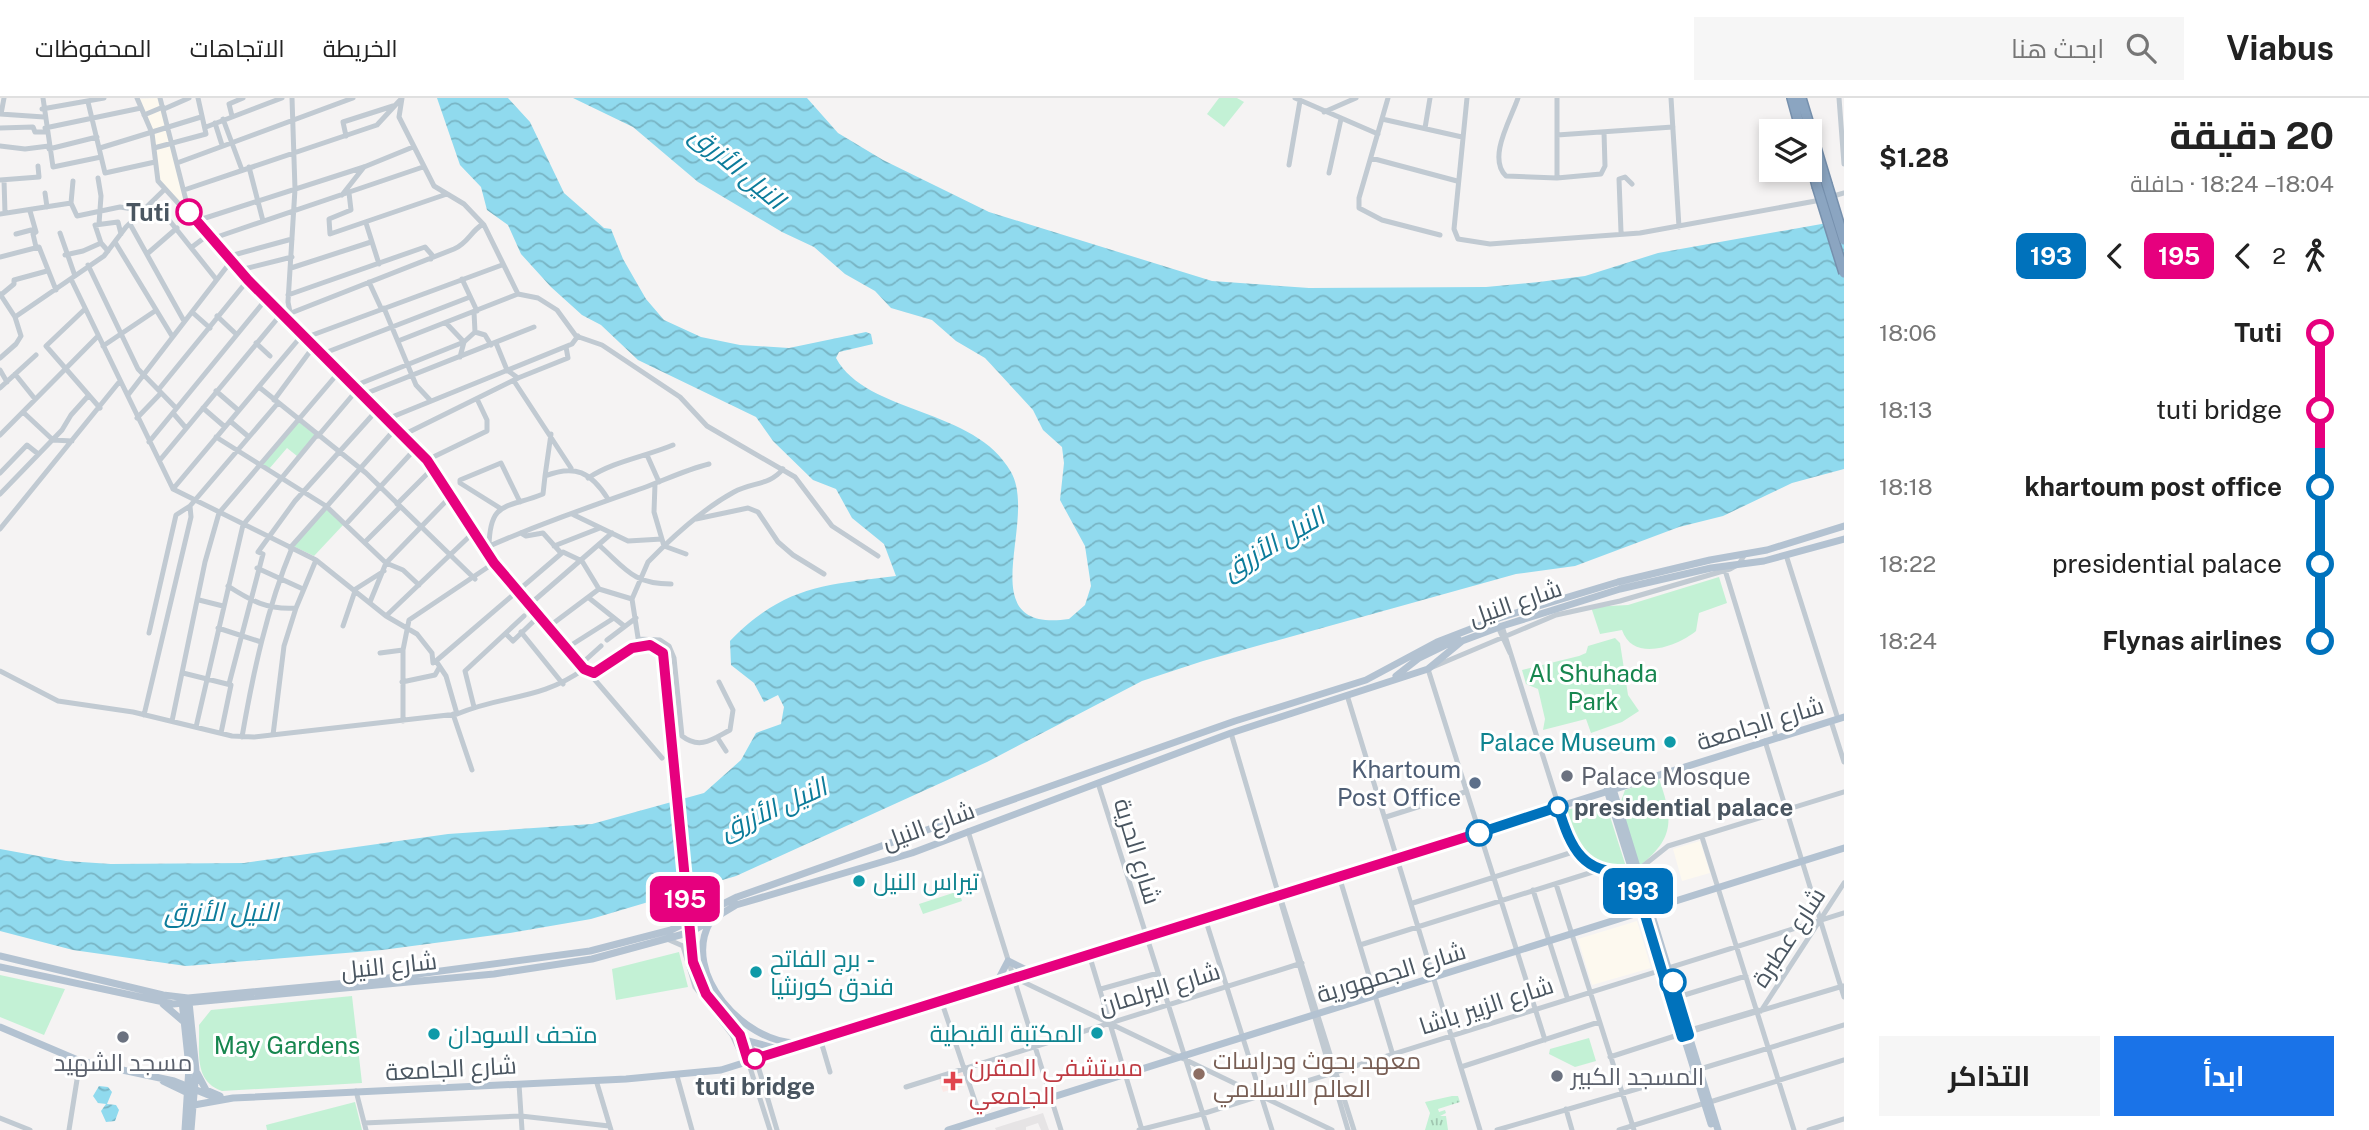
<!DOCTYPE html>
<html lang="ar">
<meta charset="utf-8">
<style>
body{margin:0;font-family:"Public Sans",Cairo,sans-serif;background:#f6f6f6;color:#222;direction:rtl;height:100vh;display:flex;flex-direction:column;font-size:26px;white-space:nowrap}
*{box-sizing:border-box;margin:0}
p{font-size:23px;color:#767676}
.icon{flex:none;width:38px;height:38px;fill:none;stroke:currentColor;stroke-width:2;stroke-linecap:round;stroke-linejoin:round}
.map{position:relative;flex:1;overflow:hidden;direction:ltr}
.sheet{display:flex;flex-direction:column;background:#fff;width:525px}
.sheet>*{flex:none}
.badge{padding:0 14px;border-radius:10px;font-size:24px;line-height:46px}
.buttons{position:absolute;left:1759px;top:21px;display:grid;gap:14px}
.buttons a{display:grid;place-items:center;width:63px;height:63px;border-radius:0px;background:#fff;box-shadow:0 4px 10px #0003;font-size:35px}
.map>.badge{position:absolute;translate:-50% -50%;box-shadow:0 0 0 4px #fff}
.legs{display:flex;align-items:center;gap:10px;height:77px;padding:0 35px;font-size:23px}
.legs p{margin-inline-start:auto}
.headline{display:flex;align-items:center;justify-content:space-between;height:119px;padding:0 35px}
h1{font-size:38px;font-weight:700;line-height:52px}
.action{display:flex;gap:14px;margin-top:auto;padding:14px 35px}
.action a{flex:1;height:80px;border-radius:0px;background:#1a73e8;color:#fff;font-size:28px;font-weight:700;line-height:80px;text-align:center}
.action a+a{background:#f6f6f6;color:#222}
ul{padding:0 35px;list-style:none}
li{display:flex;align-items:center;gap:24px;height:77px;font-size:26px}
li i{display:grid;place-items:center;width:10px;height:100%;margin:0 9px;background:currentColor}
li i::after{content:'';width:18px;height:18px;margin:-9px;border:5px solid;border-radius:50%;background:#fff}
li p{margin-inline-start:auto}
li:first-child i{background:linear-gradient(#0000 50%,currentColor 0)}
li:last-child i{background:linear-gradient(currentColor 50%,#0000 0)}
header{display:flex;align-items:center;gap:42px;box-sizing:border-box;height:98px;padding:0 35px;background:#fff;border-bottom:2px solid #e0e0e0}
header strong{font-size:33px}
nav{display:flex;gap:38px;margin-inline-start:auto;font-size:24px}
.search{width:490px;height:63px;background:#f6f6f6;display:flex;align-items:center;gap:18px;box-sizing:border-box;padding:0 24px;border-radius:0px;color:#767676;font-size:26px}
main{display:flex;flex:1;min-height:0}
.map>svg:first-child{display:block}
</style>
<header>
<strong>Viabus</strong>
<div class="search"><svg class="icon" aria-label="search" viewBox="0 0 24 24"><circle cx="10" cy="10" r="6"/><path d="M15 15l6 6"/></svg>ابحث هنا</div>
<nav><a>الخريطة</a><a>الاتجاهات</a><a>المحفوظات</a></nav>
</header>
<main>
<section class="sheet">
<div class="headline"><div><h1>20 دقيقة</h1><p>18:04 – 18:24 · حافلة</p></div><b>$1.28</b></div>
<div class="legs"><svg class="icon" aria-label="walk" viewBox="0 0 24 24"><circle cx="13" cy="4" r="2"/><path d="M13 8l-2 6 4 7M11 14l-3 7M7 12l3-4h3l4 4"/></svg>2<svg class="icon" aria-label="back" viewBox="0 0 24 24"><path d="M15 5l-7 7 7 7"/></svg><b class="badge" style="background:#e6007e;color:#fff">195</b><svg class="icon" aria-label="back" viewBox="0 0 24 24"><path d="M15 5l-7 7 7 7"/></svg><b class="badge" style="background:#0072bc;color:#fff">193</b></div>
<ul>
<li><i style="color:#e6007e"></i><b>Tuti</b><p>18:06</p></li>
<li><i style="color:#e6007e"></i><span>tuti bridge</span><p>18:13</p></li>
<li><i style="color:#0072bc"></i><b>khartoum post office</b><p>18:18</p></li>
<li><i style="color:#0072bc"></i><span>presidential palace</span><p>18:22</p></li>
<li><i style="color:#0072bc"></i><b>Flynas airlines</b><p>18:24</p></li>
</ul>
<div class="action"><a>ابدأ</a><a>التذاكر</a></div>
</section>
<div class="map">
<svg width="1844" height="1032" viewBox="0 0 1844 1032">
<defs>
<pattern id="grass-tufts" width="24" height="20" patternUnits="userSpaceOnUse" patternTransform="scale(1.75)"><rect width="24" height="20" fill="#c3f1d5"/><path d="M3 7l-1-3M5 7V3M7 7l1-3M15 17l-1-3M17 17v-4M19 17l1-3" fill="none" stroke="#a0c6b0"/></pattern>
<pattern id="water-waves" width="16" height="10" patternUnits="userSpaceOnUse" patternTransform="scale(1.75)"><rect width="16" height="10" fill="#90daee"/><path d="M0 5q4-4 8 0t8 0" fill="none" stroke="#78b4c4"/></pattern>
</defs>
<rect width="100%" height="100%" fill="#f5f3f3"/>
<path fill="#fdf9ef" d="M159,0L187,105L182,107L159,82L152,35L138,1Z
M1700,743L1710,775L1682,783L1673,751Z
M1637,823L1651,870L1592,887L1578,841Z"/>
<path fill="#e6e4e5" d="M1043,1015L1049,1032H1041L1038,1025L1026,1029V1032H996L995,1030Z"/>
<path fill="#fce8e6" d="M962,974L966,986L963,988L943,994L939,981Z"/>
<path fill="url(#grass-tufts)" d="M1452,998H1458L1460,1004L1438,1011L1439,1014L1445,1012L1446,1015L1440,1018H1446L1448,1032H1425L1430,1015L1425,1004Z"/>
<path fill="#c3f1d5" d="M1219,0H1237L1244,4L1224,29L1207,16Z
M298,323L315,337L297,358L287,350L269,371L262,367Z
M326,411L344,426L314,458L293,448Z
M1719,479L1727,505L1699,515L1696,533C1678,548 1633,565 1622,532L1600,536L1591,509L1628,507Z
M1615,540L1620,545L1628,597L1639,613L1622,624L1591,635L1586,621L1543,632L1545,621L1538,591L1526,586L1522,572L1579,558L1586,555L1588,548Z
M1659,681C1674,723 1674,741 1638,769L1620,706L1625,692Z
M1596,704L1607,709L1627,772C1592,769 1569,749 1563,713Z
M959,793L962,803L923,816L919,806Z
M679,854L688,889L616,902L612,871Z
M0,877L65,891L44,937L0,919Z
M352,898L362,985L222,993C193,983 200,953 199,927L211,912Z
M1589,940L1596,963L1575,969L1549,956L1550,951Z
M355,1004L362,1032H267L266,1027Z"/>
<path fill="url(#water-waves)" d="M437,0H508L530,24L564,95L604,130L611,131L623,161L646,201L664,222L701,239L740,247L789,250L866,234L871,236L873,246L839,254L836,260C867,317 975,309 1011,374C1039,424 968,535 1069,521L1085,507L1091,488L1085,448L1060,402L1064,365L1062,349L1043,332L1033,312L999,275L985,260L956,243L932,222L891,210L875,193L845,176L814,149L782,134L698,84L633,29L573,0H807L838,35L883,62L989,114L1212,183L1309,190L1486,189L1539,184L1585,178L1658,155L1844,122V371L1792,385L1723,418L1679,429L1575,468L1516,476L1203,563L1142,583L987,664L736,778L591,821L510,835L382,852L186,868L73,852L0,833V751L66,763L111,766L244,765L448,736L592,726L704,695L741,662L756,635L781,626L784,609L778,597L764,604L754,585L731,567L730,543C784,488 823,487 896,478L884,446L852,420L836,391L813,382L773,343L756,319L638,262L601,227L582,217L551,189L521,156L508,127L487,112L481,89L460,67Z
M99,988L108,989L112,994L107,1006L116,1007L119,1012L115,1023L106,1024L101,1013L106,1006L98,1005L93,998Z"/>
<g fill="none" stroke-linecap="round" stroke-linejoin="round">
<defs>
<path id="highway" d="M1792,0L1801,33
M1801,0L1827,86
M1810,62L1817,88"/>
</defs>
<use href="#highway" stroke="#7690ad" stroke-width="12"/>
<path stroke="#c1cad2" stroke-width="5" d="M43,0L53,69L101,59
M137,0L152,35L158,83L248,182L427,362L494,465L584,571L594,575C614,562 643,531 666,553L680,692
M160,0L189,114
M402,0L399,19L434,88L464,106L484,127L518,196L538,200L557,212L576,238L602,247L680,299L707,328L795,379L832,428L878,458
M1295,0L1378,36
M1388,0L1359,100V110L1382,122L1440,137
M1467,0L1454,131L1458,141L1490,146L1640,135L1821,102
M1518,0C1511,21 1487,60 1506,78L1557,80L1601,76L1605,68L1604,34
M1557,0V80
M1671,0L1679,129
M1839,0L1844,66
M88,4L105,75L155,64
M42,11L104,0
M164,11L189,0
M1324,14L1356,0
M0,16L44,19
M1,16L4,0
M144,17L163,9
M232,18L229,6L243,0
M223,21L242,72
M1382,21L1462,39
M215,25L222,47
M206,29L282,0
M0,30L33,29L35,34H46
M45,30L141,10
M1425,30L1430,0
M1557,37L1673,29
M346,38L343,24L393,8
M0,48L25,51L49,48
M100,50L201,19
M154,50L206,36L198,0
M49,51L97,39
M1371,60L1457,83
M177,65L353,0
M1289,67L1300,3
M249,69L263,123
M1329,75L1341,21
M98,80L101,98L99,126
M0,82L39,79L38,68
M4,82L5,115
M73,83L71,105L77,118L120,109L133,111L136,120
M184,92L377,27L401,1
M45,95L47,109
M349,95L351,112L329,121L330,136L447,96
M342,97L364,69
M1830,99L1844,95
M30,113L36,134L33,136L36,149
M0,116L71,105
M169,122L216,181
M196,123L364,69L413,49
M366,125L379,166
M130,126L184,223
M1621,134L1619,81L1625,79L1632,86
M60,135L75,178
M16,136L35,131
M211,141L423,69
M115,144L172,238
M192,149L208,137
M108,153L101,145L95,127L118,124L121,136
M147,156L177,130
M65,157L83,153L101,145
M230,158L292,141
M0,159L39,149L56,192
M88,167L138,271L176,310
M291,170L371,144
M240,172L292,159
M71,181L173,391L316,462L386,518L417,536L432,555L433,565L436,563L446,578L457,616
M462,181L477,213
M369,184L381,210
M0,196L15,219L21,238L16,246L0,260
M2,196L14,186V182L47,173
M288,197L425,149L432,157L431,161
M384,210L416,287L430,302
M85,211L46,248L100,310
M192,214L210,230
M291,215L454,151C468,145 470,134 483,126
M217,218L235,235
M15,219L104,158L126,129L165,91
M292,224L288,204L295,91L292,0
M475,234L485,237L491,247
M307,239L502,167
M398,243L518,196
M256,245L270,258
M496,245L507,272L518,280
M103,248L155,213
M322,256L470,199
M460,259L464,244L475,234L474,214
M0,272L7,284
M15,276L35,301
M514,283L571,370
M354,288L464,244L446,225
M259,289L366,375L475,481
M0,290L36,257
M159,291L248,182
M216,293L238,312
M128,297L232,162
M362,297L534,229
M274,302L314,248
M203,310L225,329
M23,314L53,342L72,343
M173,315L186,330
M137,320L161,295
M387,321L572,246L578,238
M230,323L249,339
M0,337L98,238
M403,337L518,280L568,260L566,249
M318,338L357,292
M216,339L326,408L386,465L403,472L419,487
M149,344L267,200
M647,357L659,384
M160,362L282,215
M427,362L487,333V322L478,303
M0,375L27,347L37,355
M545,378L551,336
M588,380C614,363 644,359 673,347
M173,391L303,236
M0,396L62,332L71,317L89,297
M397,406L432,371
M500,410L460,385V382L501,365L520,404
M574,417L628,443L662,441
M696,421L748,410L758,414L778,444L793,457L824,476
M346,426L416,350
M0,431L120,283
M521,435L526,438L543,435L561,455
M366,443L400,409
M489,448C490,402 506,411 543,396L545,378C575,366 591,374 608,401
M554,448L600,430
M600,448C626,471 633,486 671,486
M290,450L396,330
M485,450C537,427 589,409 643,390C665,382 685,372 709,366
M686,456L664,448C686,427 708,408 734,394C752,384 769,388 783,371
M1786,457L1838,621
M257,470L303,491
M1725,472L1776,639
M228,488C251,503 268,512 296,510L316,462
M354,492L384,473
M589,500L623,527
M632,501L648,464L664,448L654,414L655,386
M199,502L223,508
M370,504L386,465L450,399
M529,507L612,435
M386,518L474,434
M343,528L355,493
M1502,528L1571,747L1599,772L1632,774
M1498,529L1510,555
M218,530L261,544
M547,530L599,491
M521,534L563,586
M149,535L176,417L190,408
M506,536L513,543L538,519
M639,541L660,542L669,548L674,560L682,638C700,652 713,641 730,632L733,612L719,584
M607,542L636,520
M653,548L661,553L665,561L676,692
M565,551L614,520
M380,555L403,552
M436,563L563,454L582,463L599,491L632,501L639,546
M580,567L601,548
M0,573L58,603L133,614L232,638L254,639L457,616C505,596 539,603 584,571
M183,575L231,587L221,635
M589,575L662,660
M402,584L435,577L439,570
M229,586L263,456L258,454L295,403L377,312
M1347,597L1480,1032
M474,609L465,573L524,518
M453,616L472,672
M144,617L191,419L190,408L278,305
M172,623L205,464L219,415L339,274
M403,623V552L409,522L494,465
M1831,623L1844,664
M196,629L243,427L317,337
M1231,635L1348,1032
M273,637L284,548L296,510
M242,639C253,575 267,510 292,450
M717,639L726,653
M1765,643L1844,899
M1098,685L1208,1032
M1386,719L1465,694
M968,733L1061,1032
M1702,739L1794,1032
M1638,772L1668,748L1844,694
M1339,778L1392,954
M1556,786L1634,1032
M1533,792L1567,899
M1279,795L1354,1032
M1413,805L1576,753
M1205,820L1272,1032
M667,841L683,848L695,889L732,937L745,965
M1360,847L1599,772
M1089,856L1142,1032
M1013,879L1332,1032
M1101,891L1158,875
M1678,899L1746,878
M941,902L981,1021
M1761,913L1844,785
M1687,933L1758,912
M742,934L753,951L777,1032
M740,938L770,1032
M1676,938L1843,888
M820,940L830,974
M1545,942L1428,571L1556,517L1620,503L1730,471L1739,466L1745,456
M1610,959L1678,937
M1461,969L1599,924
M1700,971L1844,927
M677,978L692,1032
M596,982L611,1032
M519,986L522,1032
M906,989L1302,865
M356,993L366,1032
M1710,1004L1844,962
M1566,1011L1572,1032
M0,1020L30,1032
M364,1025L521,1018L609,1028
M69,1032L80,963
M1139,1032L1202,1016L1844,815
M1497,1032L1695,974
M1619,1032L1705,1005
M1809,1032L1844,1021"/>
<path stroke="#b3c2d1" stroke-width="7" d="M1396,578L1419,560L1458,541
M1613,691L1718,1032
M1607,692L1711,1026
M710,824C681,876 744,944 796,945
M0,858L163,897L188,900L358,884L590,853L671,832L737,799L1235,623L1366,582L1437,544L1499,520L1618,484L1710,462L1767,452L1844,428
M0,869L173,906L494,876L592,861L691,834L736,807L912,755L1231,635L1428,571L1462,543L1502,528L1620,491L1711,470L1764,463L1844,441
M997,884L1008,863L1030,874
M182,903L189,969L185,1032
M189,904L196,972L191,1032
M163,906L183,923
M0,929L80,963L174,983L216,1000
M749,943L781,952
M197,975L206,992L220,998
M163,983L188,995
M187,1012L194,1007L233,1000L626,981L721,972L1844,619
M948,1032L1844,750"/>
<use href="#highway" stroke="#8ba5c1" stroke-width="9"/>
<defs>
<path id="highway-bridge" d="M1827,86L1844,142
M1817,88L1844,175"/>
</defs>
<use href="#highway-bridge" stroke="#7690ad" stroke-width="12" stroke-linecap="butt"/>
<path stroke="#c1cad2" stroke-width="5" d="M676,692L693,864L706,896L740,938
M680,692L698,866L709,892L742,934"/>
<use href="#highway-bridge" stroke="#8ba5c1" stroke-width="9"/>
</g>
<g fill="none" stroke-linecap="round" stroke-linejoin="round">
<defs>
<path id="line-1" d="M189,114L248,182L427,362L494,465L584,571L594,575L632,550L650,547L663,555L693,864L706,896L740,937L748,963L1479,735"/>
<path id="line-2" d="M1479,735L1558,709C1571,751 1583,778 1632,774L1682,939L1689,937L1673,884"/>
</defs>
<use href="#line-1" stroke="#fff" stroke-width="16"/>
<use href="#line-2" stroke="#fff" stroke-width="16"/>
<use href="#line-1" stroke="#e6007e" stroke-width="10"/>
<use href="#line-2" stroke="#0072bc" stroke-width="10"/>
</g>
<g fill="#fff" stroke="#e6007e" stroke-width="3.5">
<circle cx="189" cy="114" r="12"/>
<circle cx="755" cy="961" r="9"/>
</g>
<g fill="#0f9aa8" stroke="#fff" stroke-width="2.5">
<circle cx="1670" cy="644" r="7"/>
<circle cx="859" cy="783" r="7"/>
<circle cx="756" cy="874" r="7"/>
<circle cx="1097" cy="935" r="7"/>
<circle cx="434" cy="936" r="7"/>
</g>
<g fill="#6b7280" stroke="#fff" stroke-width="2.5">
<circle cx="1567" cy="678" r="7"/>
<circle cx="123" cy="939" r="7"/>
<circle cx="1557" cy="978" r="7"/>
</g>
<circle fill="#5c6f8a" stroke="#fff" stroke-width="2.5" cx="1475" cy="685" r="7"/>
<g fill="#fff" stroke="#0072bc" stroke-width="3.5">
<circle cx="1558" cy="709" r="9"/>
<circle cx="1479" cy="735" r="12"/>
<circle cx="1673" cy="884" r="12"/>
</g>
<circle fill="#8d6e63" stroke="#fff" stroke-width="2.5" cx="1199" cy="976" r="7"/>
<path fill="#e0444e" stroke="#fff" stroke-width="2.5" d="M949.5 972.5h7v7h7v7h-7v7h-7v-7h-7v-7h7z"/>
<g text-anchor="middle" dominant-baseline="central" stroke-width="6" stroke-linejoin="round" paint-order="stroke">
<g font-size="24" font-weight="bold" fill="#4a5661" stroke="#fff" text-anchor="end">
<text x="170" y="114">Tuti</text>
<text x="1574" y="709" text-anchor="start">presidential palace</text>
<text x="755" y="988" text-anchor="middle">tuti bridge</text>
</g>
<g font-size="24" fill="#4a5661" stroke="#fff">
<text transform="translate(1515 504) rotate(-19)">شارع النيل</text>
<text transform="translate(1760 625) rotate(-17)">شارع الجامعة</text>
<text transform="translate(928 727) rotate(-20)">شارع النيل</text>
<text transform="translate(1138 753) rotate(73)">شارع الحرية</text>
<text transform="translate(1788 839) rotate(-57)">شارع عطبرة</text>
<text transform="translate(389 867) rotate(-6)">شارع النيل</text>
<text transform="translate(1391 874) rotate(-17)">شارع الجمهورية</text>
<text transform="translate(1159 890) rotate(-17)">شارع البرلمان</text>
<text transform="translate(1486 907) rotate(-18)">شارع الزبير باشا</text>
<text transform="translate(451 970) rotate(-3)">شارع الجامعة</text>
</g>
<g font-size="24" fill="#17864f" stroke="#fff">
<text x="1593" y="575">Al Shuhada<tspan x="1593" dy="28">Park</tspan></text>
<text x="287" y="947">May Gardens</text>
</g>
<g font-size="24" fill="#0d838f" stroke="#fff" text-anchor="start">
<text x="1656" y="644" text-anchor="end">Palace Museum</text>
<text x="873" y="783">تيراس النيل</text>
<text x="770" y="860">برج الفاتح -<tspan x="770" dy="28">فندق كورنثيا</tspan></text>
<text x="1083" y="935" text-anchor="end">المكتبة القبطية</text>
<text x="448" y="936">متحف السودان</text>
</g>
<g font-size="24" fill="#4e5e75" stroke="#fff" text-anchor="end">
<text x="1461" y="671">Khartoum<tspan x="1461" dy="28">Post Office</tspan></text>
</g>
<g font-size="24" fill="#5b616d" stroke="#fff" text-anchor="start">
<text x="1581" y="678">Palace Mosque</text>
<text x="123" y="964" text-anchor="middle">مسجد الشهيد</text>
<text x="1571" y="978">المسجد الكبير</text>
</g>
<g font-size="24" fill="#785e54" stroke="#fff" text-anchor="start">
<text x="1213" y="962">معهد بحوث ودراسات<tspan x="1213" dy="28">العالم الاسلامي</tspan></text>
</g>
<g font-size="24" fill="#be3a42" stroke="#fff" text-anchor="start">
<text x="969" y="969">مستشفى المقرن<tspan x="969" dy="28">الجامعي</tspan></text>
</g>
<g font-size="26" font-style="italic" fill="#0c7c9b" stroke="#fff">
<text transform="translate(738 69) rotate(40)">النيل الأزرق</text>
<text transform="translate(1273 445) rotate(-31)">النيل الأزرق</text>
<text transform="translate(773 710) rotate(-24)">النيل الأزرق</text>
<text x="221" y="813">النيل الأزرق</text>
</g>
</g>
</svg>
<div class="buttons">
<a><svg class="icon" aria-label="layers" viewBox="0 0 24 24"><path d="M12 4l9 5-9 5-9-5zM3 14l9 5 9-5"/></svg></a>
</div>
<b class="badge" style="left:685px;top:801px;background:#e6007e;color:#fff">195</b>
<b class="badge" style="left:1638px;top:793px;background:#0072bc;color:#fff">193</b>
</div>
</main>
